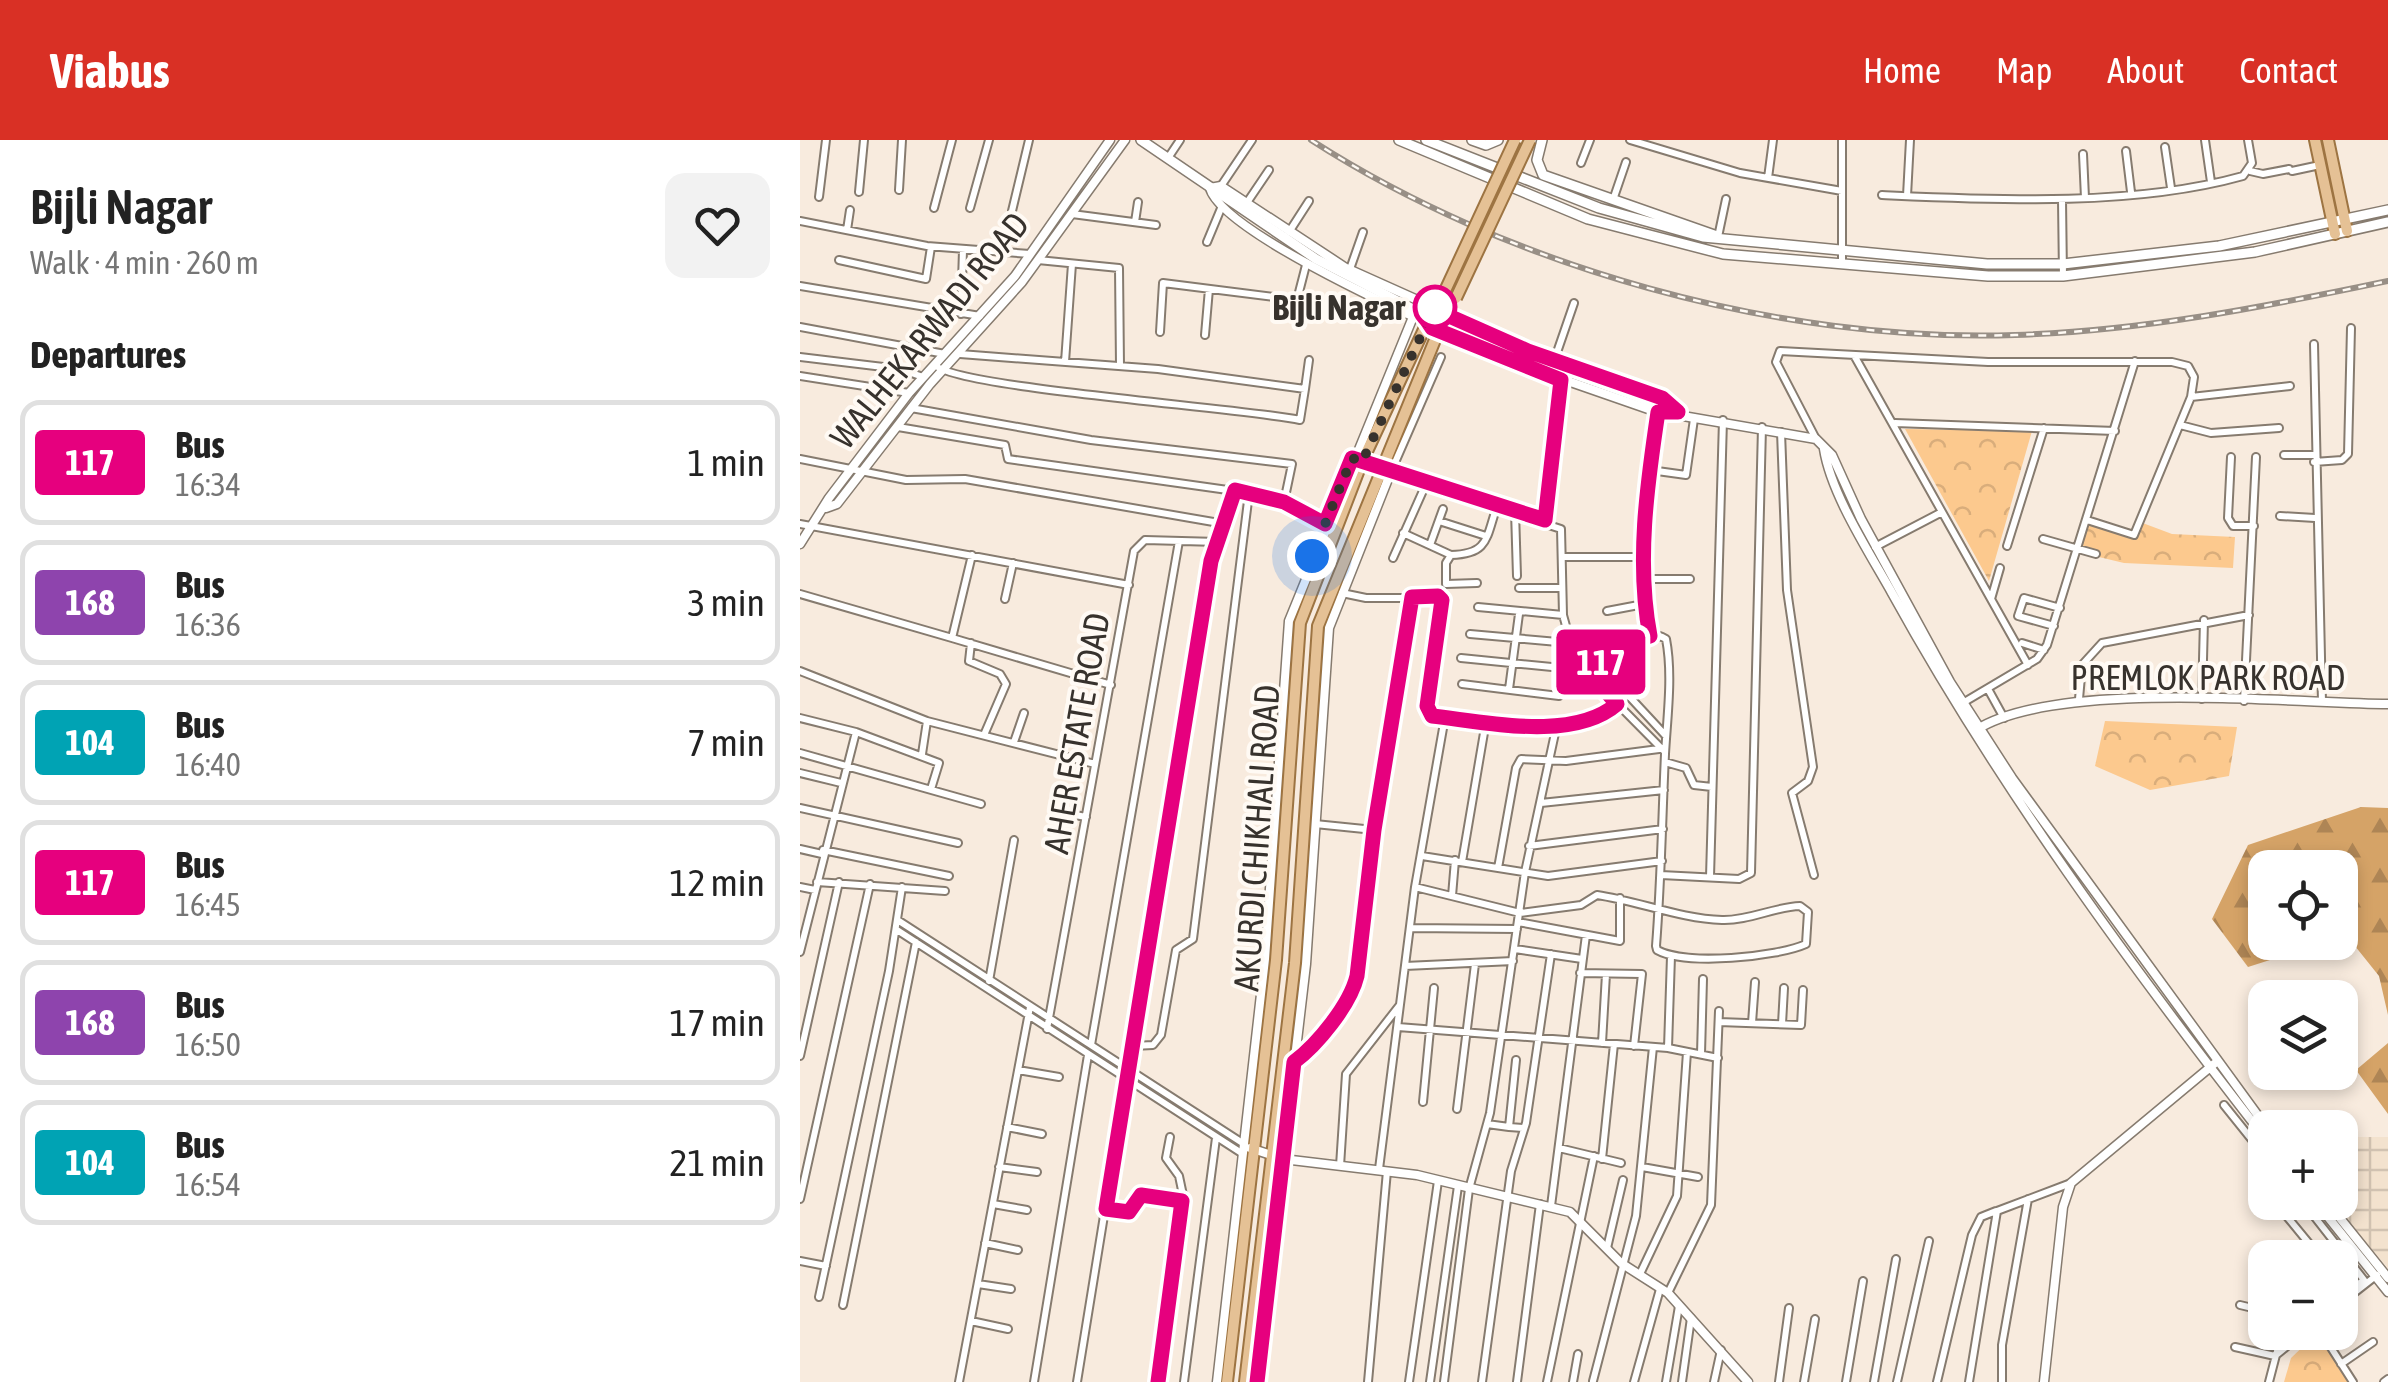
<!DOCTYPE html>
<meta charset="utf-8">
<style>
body{margin:0;font-family:"Asap Condensed",sans-serif;background:#f2f2f2;color:#222;height:100vh;display:flex;flex-direction:column;font-size:38px;white-space:nowrap}
*{box-sizing:border-box;margin:0}
p{font-size:32px;color:#767676}
.icon{flex:none;width:55px;height:55px;fill:none;stroke:currentColor;stroke-width:2;stroke-linecap:round;stroke-linejoin:round}
.map{position:relative;flex:1;overflow:hidden}
.drawer{display:flex;flex-direction:column;background:#fff;width:800px}
.drawer>*{flex:none}
.badge{padding:0 20px;border-radius:8px;font-size:35px;line-height:65px}
.controls{position:absolute;left:1448px;top:710px;display:grid;gap:20px}
.controls a{display:grid;place-items:center;width:110px;height:110px;border-radius:20px;background:#fff;box-shadow:0 5px 15px #0003;font-size:50px}
.you{position:absolute;width:50px;height:50px;margin:-25px;border:8px solid #fff;border-radius:50%;background:#1a73e8;box-shadow:0 0 0 15px #1a73e833}
.map>.badge{position:absolute;translate:-50% -50%;box-shadow:0 0 0 5px #fff}
h2{padding:0 30px;font-size:38px;line-height:90px}
.round{display:grid;place-items:center;flex:none;width:105px;height:105px;border-radius:20px;background:#f2f2f2}
.summary{display:flex;align-items:center;justify-content:space-between;height:170px;padding:0 30px}
h1{font-size:48px;font-weight:600;line-height:75px}
ul{padding:0;list-style:none}
li{display:flex;align-items:center;gap:30px;height:125px;margin:0 20px 15px;padding:0 10px;border:5px solid #e0e0e0;border-radius:20px}
li div{flex:1}
li b{display:block;font-size:38px}
li em{font-style:normal}
li .badge{min-width:110px;font-weight:700;text-align:center}
header{display:flex;align-items:center;gap:60px;box-sizing:border-box;height:140px;padding:0 50px;background:#d93025;color:#fff}
header strong{font-size:48px}
nav{display:flex;gap:55px;margin-inline-start:auto;font-size:35px}
main{display:flex;flex:1;min-height:0}
.map>svg:first-child{display:block}
</style>
<header>
<strong>Viabus</strong>
<nav><a>Home</a><a>Map</a><a>About</a><a>Contact</a></nav>
</header>
<main>
<section class="drawer">
<div class="summary"><div><h1>Bijli Nagar</h1><p>Walk · 4 min · 260 m</p></div><a class="round"><svg class="icon" aria-label="heart" viewBox="0 0 24 24"><path d="M12 20l-8-8c-3-5 5-10 8-4 3-6 11-1 8 4z"/></svg></a></div>
<h2>Departures</h2>
<ul>
<li><span class="badge" style="background:#e6007e;color:#fff">117</span><div><b>Bus</b><p>16:34</p></div><em>1 min</em></li>
<li><span class="badge" style="background:#8e44ad;color:#fff">168</span><div><b>Bus</b><p>16:36</p></div><em>3 min</em></li>
<li><span class="badge" style="background:#00a3b4;color:#fff">104</span><div><b>Bus</b><p>16:40</p></div><em>7 min</em></li>
<li><span class="badge" style="background:#e6007e;color:#fff">117</span><div><b>Bus</b><p>16:45</p></div><em>12 min</em></li>
<li><span class="badge" style="background:#8e44ad;color:#fff">168</span><div><b>Bus</b><p>16:50</p></div><em>17 min</em></li>
<li><span class="badge" style="background:#00a3b4;color:#fff">104</span><div><b>Bus</b><p>16:54</p></div><em>21 min</em></li>
</ul>
</section>
<div class="map">
<svg width="1588" height="1242" viewBox="0 0 1588 1242">
<defs>
<pattern id="industrial-grid" width="8" height="8" patternUnits="userSpaceOnUse" patternTransform="scale(2.5)"><rect width="8" height="8" fill="#f3e2ce"/><path d="M0 4h8M4 0v8" fill="none" stroke="#d1c2b1"/></pattern>
<pattern id="forest-firs" width="22" height="20" patternUnits="userSpaceOnUse" patternTransform="scale(2.5)"><rect width="22" height="20" fill="#d5a367"/><path d="M5 1l3.5 6h-7zM16 11l3.5 6h-7z" fill="#ae8555"/></pattern>
<pattern id="park-crowns" width="20" height="18" patternUnits="userSpaceOnUse" patternTransform="scale(2.5)"><rect width="20" height="18" fill="#fcc98e"/><path d="M2 6a3 3 0 1 1 6 0M12 15a3 3 0 1 1 6 0" fill="none" stroke="#d9ad7b"/></pattern>
</defs>
<rect width="100%" height="100%" fill="#f8ebde"/>
<path fill="url(#industrial-grid)" d="M1555,997H1588V1128L1532,1063L1540,1062V1012Z"/>
<path fill="url(#forest-firs)" d="M1561,667L1588,668V875L1579,836L1547,796L1540,797V728H1465V802L1524,803L1448,827L1412,779L1448,705Z
M1588,903V974L1556,930Z"/>
<path fill="url(#park-crowns)" d="M1105,289L1232,291L1189,441Z
M1287,380L1333,394L1340,382L1372,394L1435,397L1433,428L1324,423L1278,412Z
M1305,581L1437,587L1429,636L1350,650L1295,626Z
M1516,1194L1551,1242H1484L1491,1218Z"/>
<g fill="none" stroke-linecap="round" stroke-linejoin="round">
<path stroke="#d1c6bb" stroke-width="9" stroke-dasharray="9 4.5" stroke-linecap="butt" d="M613,169L659,190"/>
<defs>
<path id="minor" d="M830,0L940,33L1042,51
M1405,0L1411,42
M1365,7L1371,48
M1326,11L1331,52
M1283,14L1285,58
M368,18L380,0
M781,23L790,0
M1450,31L1463,34L1489,29
M1492,31L1520,25
M968,38L973,0
M421,46L452,0
M99,50L102,0
M59,52L64,0
M1082,55C1196,60 1332,67 1443,36L1452,23L1448,0
M1107,56L1110,0
M19,57L26,0
M813,60L826,22
M1262,60L1263,136
M446,64L469,30
M134,68L152,0
M170,68L189,0
M212,71L229,0
M272,74L356,85
M0,81L127,106L230,114
M335,82L338,62
M47,90L50,70
M489,92L509,61
M918,97L926,59
M407,102L422,66
M39,120L126,139L131,107
M238,120L319,128L320,226
M1042,124V0
M550,129L563,92
M0,146L180,176
M161,174L163,110
M0,187L145,214
M360,192L363,143L497,160L506,125
M405,195L409,149
M1514,204L1522,562
M0,217L100,229L123,237
M641,217L590,334L761,389L763,475L776,522L865,612
M1055,217L1228,525
M754,221L774,163
M265,222L272,124
M135,225C156,248 445,268 500,280L505,249L358,229L160,214
M0,236L109,253
M505,249L509,220
M1391,257L1490,246
M111,268L291,300L492,324L484,362
M1095,283L1315,291
M1380,285L1411,293L1479,288
M98,287L205,305L208,319L449,353L484,362L525,385
M981,292L987,450L1013,627L1008,641L992,653L1014,735
M1016,299L976,222L980,211L1188,222H1372L1388,226L1394,237L1391,257L1334,395L1287,380
M1484,315H1514
M1431,317L1428,378L1433,386H1454
M0,319L106,340L165,339L425,384
M1514,322L1542,320L1548,314L1551,188
M850,330L886,335L894,279
M715,371L717,436
M1480,376L1515,378
M745,380L761,240
M639,381L686,396
M0,384L329,445
M603,393L651,415
M1243,399L1296,414
M630,405L643,369
M1207,406L1244,288
M1075,407L1142,372
M762,417H845
M593,418L626,344
M845,439H890
M677,443L646,444V423L651,415C689,414 686,398 697,366
M719,448H762
M542,453L566,458H641L627,567L632,576C686,581 773,602 817,564
M0,454L152,498L172,415
M205,459L213,423
M1191,459L1200,428
M678,467L763,475
M807,471L844,464
M1254,486L1218,476L1224,458L1260,468
M670,494L769,503
M850,496C836,423 847,345 858,271
M152,498L311,545
M171,503L169,521L200,534L206,544L184,595
M1222,503L1244,510
M661,518L762,528L776,522
M775,518L789,513L866,596
M0,531L127,581L295,624
M662,544L759,556L762,528
M709,549L719,474
M1188,549L1204,578
M1279,559L1282,525L1302,503L1449,475
M1402,559L1404,480
M1444,561L1456,317
M1161,564L1237,519L1247,505L1335,221
M0,578L56,592L139,623L131,649
M214,602L224,573
M0,613L181,664
M122,614L127,581
M865,622L886,628L894,645L912,647
M0,633L41,643
M741,663L864,650
M0,668L158,703
M253,671L286,677
M515,684L574,690
M729,706L863,689
M0,709L22,714
M23,710L149,736
M622,716L748,736L862,721
M662,722L686,581
M698,728L716,628L721,619L766,621L859,609
M861,735L939,739L951,733L962,287
M910,737L923,280
M17,742L145,751
M0,747L15,750
M615,747L720,773L781,765L797,755C838,761 881,779 922,780C948,781 974,767 1000,766L1008,772L1006,804C977,817 886,826 857,810L856,806C861,743 862,679 865,614C867,578 873,535 866,499C840,483 807,516 791,534
M652,756L655,720
M99,781L444,1004
M718,782L820,801V758
M610,788L717,789
M97,790L443,1014
M715,809L782,819
M0,812L56,592
M605,826L713,821
M780,833L842,834L834,906
M189,841L214,700
M919,882L1001,885L1003,850
M952,883L955,842
M982,884L984,848
M598,887L868,908L918,918
M247,889L334,411L345,400L418,402
M802,903L806,834
M291,905L379,401
M333,906L353,905L361,895L376,810L393,799L449,353
M868,908L871,816
M901,914L903,839
M0,916L39,742
M716,920L709,987L723,988
M493,922C517,905 550,865 557,836L574,690L612,457
M218,930L259,937
M623,962L634,848
M1424,965L1465,1016
M657,969L675,824
M687,984L709,987
M207,987L242,994
M759,1008L821,1023
M802,1019L814,904
M540,1026L546,934L599,866
M199,1027L237,1032
M842,1027L898,1037
M579,1029L615,747L645,577
M0,1059L70,744
M1475,1062L1521,1118
M1503,1062L1564,1140L1549,1151
M193,1064L227,1070
M751,1066L786,795
M306,1069L329,1072L341,1055L382,1061
M185,1103L218,1110
M807,1108L823,1040
M0,1121L26,1126
M1455,1127L1465,1129
M840,1134L877,1056L887,912
M178,1144L211,1149
M868,1153L911,1065L919,871
M19,1157L89,831L102,747
M1540,1164L1577,1135
M43,1165L116,802
M1440,1165L1465,1171
M171,1181L208,1189
M1521,1192L1553,1242
M1435,1207L1475,1216L1504,1192
M1541,1224L1573,1202
M793,1241L836,1076L853,907
M159,1242L230,867
M234,1242L288,915
M277,1242L408,435L435,350
M358,1242L383,1055L379,1036L366,1018L370,997
M384,1242L416,998
M568,1242L587,1031
M609,1242L638,1041
M630,1242L658,1046
M644,1242L669,1049L690,973L725,732L757,584
M682,1242L711,1031L726,983L751,814
M717,1242L740,1064
M747,1242L794,1016
M773,1242L778,1214
M834,1242L860,1149
M866,1242L879,1166
M882,1242L891,1178
M914,1242L921,1210
M979,1242L989,1168
M1004,1242L1015,1179
M1046,1242L1063,1141
M1074,1242L1096,1119
M1097,1242L1129,1101
M1137,1242L1172,1095L1181,1077L1196,1071
M1169,1242L1197,1071L1271,1043
M1202,1242V1205L1228,1059
M1469,1242L1482,1192
M1584,1242L1588,1239"/>
<path id="tertiary" d="M649,176L728,211L862,258L874,269
M627,183C586,164 420,88 410,48L421,46L546,128L633,167
M639,190L713,222L854,271L1016,299L1032,315L1061,379L1150,542L1212,638L1467,988
M1024,309C1031,354 1069,412 1092,453C1198,645 1330,825 1465,998
M26,368L37,364L130,244L222,142L325,0
M0,404L29,358L109,253L215,136L310,0
M1176,590C1256,539 1488,563 1588,564
M450,1008L483,1019L617,1035L770,1072L821,1123L868,1153L948,1242
M1516,1062L1588,1152
M1527,1062L1588,1138
M417,1242L465,819L489,481L613,177
M457,1242L506,824L529,488L590,334L561,321
M1244,1242L1263,1067L1271,1043L1414,924"/>
<path id="secondary" d="M341,0L516,119L613,169
M599,0L788,79L923,114L1188,136H1263L1455,112L1588,82
M626,0L799,68L903,97L1187,124H1263L1419,106L1588,70
M672,0L686,5L698,0
M742,0L737,20L743,35L917,96
M659,190L878,272"/>
<path id="primary" d="M1515,0L1535,94
M1528,0L1547,91
M625 178a12 12 0 1 1 24 0a12 12 0 1 1-24 0Z
M427,1242L476,820L500,483L562,322L627,183
M445,1242L495,823L518,486L639,190"/>
</defs>
<use href="#minor" stroke="#867b6f" stroke-width="10"/>
<use href="#tertiary" stroke="#867b6f" stroke-width="11"/>
<use href="#secondary" stroke="#867b6f" stroke-width="12"/>
<use href="#primary" stroke="#9d7442" stroke-width="14"/>
<use href="#minor" stroke="#fff" stroke-width="6"/>
<use href="#tertiary" stroke="#fff" stroke-width="8"/>
<use href="#secondary" stroke="#fff" stroke-width="9"/>
<use href="#primary" stroke="#e5c195" stroke-width="10"/>
<defs>
<path id="rail" d="M511,0C708,127 979,203 1215,195C1342,191 1464,167 1588,141"/>
</defs>
<use href="#rail" stroke="#988f86" stroke-width="6"/>
<use href="#rail" stroke="#fffaf4" stroke-width="2.5" stroke-dasharray="8" stroke-linecap="butt"/>
<defs>
<path id="primary-bridge" d="M644,153L715,0
M656,158L730,0"/>
</defs>
<use href="#primary-bridge" stroke="#9d7442" stroke-width="14" stroke-linecap="butt"/>
<use href="#primary-bridge" stroke="#e5c195" stroke-width="10"/>
</g>
<g fill="none" stroke-linecap="round" stroke-linejoin="round">
<defs>
<path id="line" d="M358,1242L382,1061L341,1055L329,1072L306,1069L411,421L435,350L484,362L525,384L552,318L745,380L761,240L632,188L626,179L628,172L641,167L649,176L728,211L862,258L878,272H858C847,345 836,423 850,496L817,508L791,534L817,564C773,602 686,582 632,576L627,566L642,460L638,456L612,457L574,690L557,836C550,865 517,905 494,922L457,1242"/>
</defs>
<use href="#line" stroke="#fff" stroke-width="22"/>
<use href="#line" stroke="#e6007e" stroke-width="15"/>
<path stroke="#37322d" stroke-width="10" stroke-dasharray="0 18" d="M512,416L552,318L562,322L627,183L628,172L635,167"/>
</g>
<circle fill="#fff" stroke="#e6007e" stroke-width="5" cx="635" cy="167" r="20"/>
<g text-anchor="middle" dominant-baseline="central" stroke-width="8" stroke-linejoin="round" paint-order="stroke">
<g font-size="35" font-weight="bold" fill="#37322d" stroke="#fffaf4" text-anchor="end">
<text x="605" y="167">Bijli Nagar</text>
</g>
<g font-size="35" fill="#37322d" stroke="#fffaf4">
<text transform="translate(129 190) rotate(-51)">WALHEKARWADI ROAD</text>
<text x="1408" y="537">PREMLOK PARK ROAD</text>
<text transform="translate(276 593) rotate(-80)">AHER ESTATE ROAD</text>
<text transform="translate(456 698) rotate(-86)">AKURDI CHIKHALI ROAD</text>
</g>
</g>
</svg>
<div class="controls">
<a><svg class="icon" aria-label="locate" viewBox="0 0 24 24"><circle cx="12" cy="12" r="6"/><path d="M12 2v4M12 18v4M2 12h4M18 12h4"/></svg></a>
<a><svg class="icon" aria-label="layers" viewBox="0 0 24 24"><path d="M12 4l9 5-9 5-9-5zM3 14l9 5 9-5"/></svg></a>
<a>+</a>
<a>−</a>
</div>
<div class="you" style="left:512px;top:416px"></div>
<b class="badge" style="left:801px;top:522px;background:#e6007e;color:#fff">117</b>
</div>
</main>
